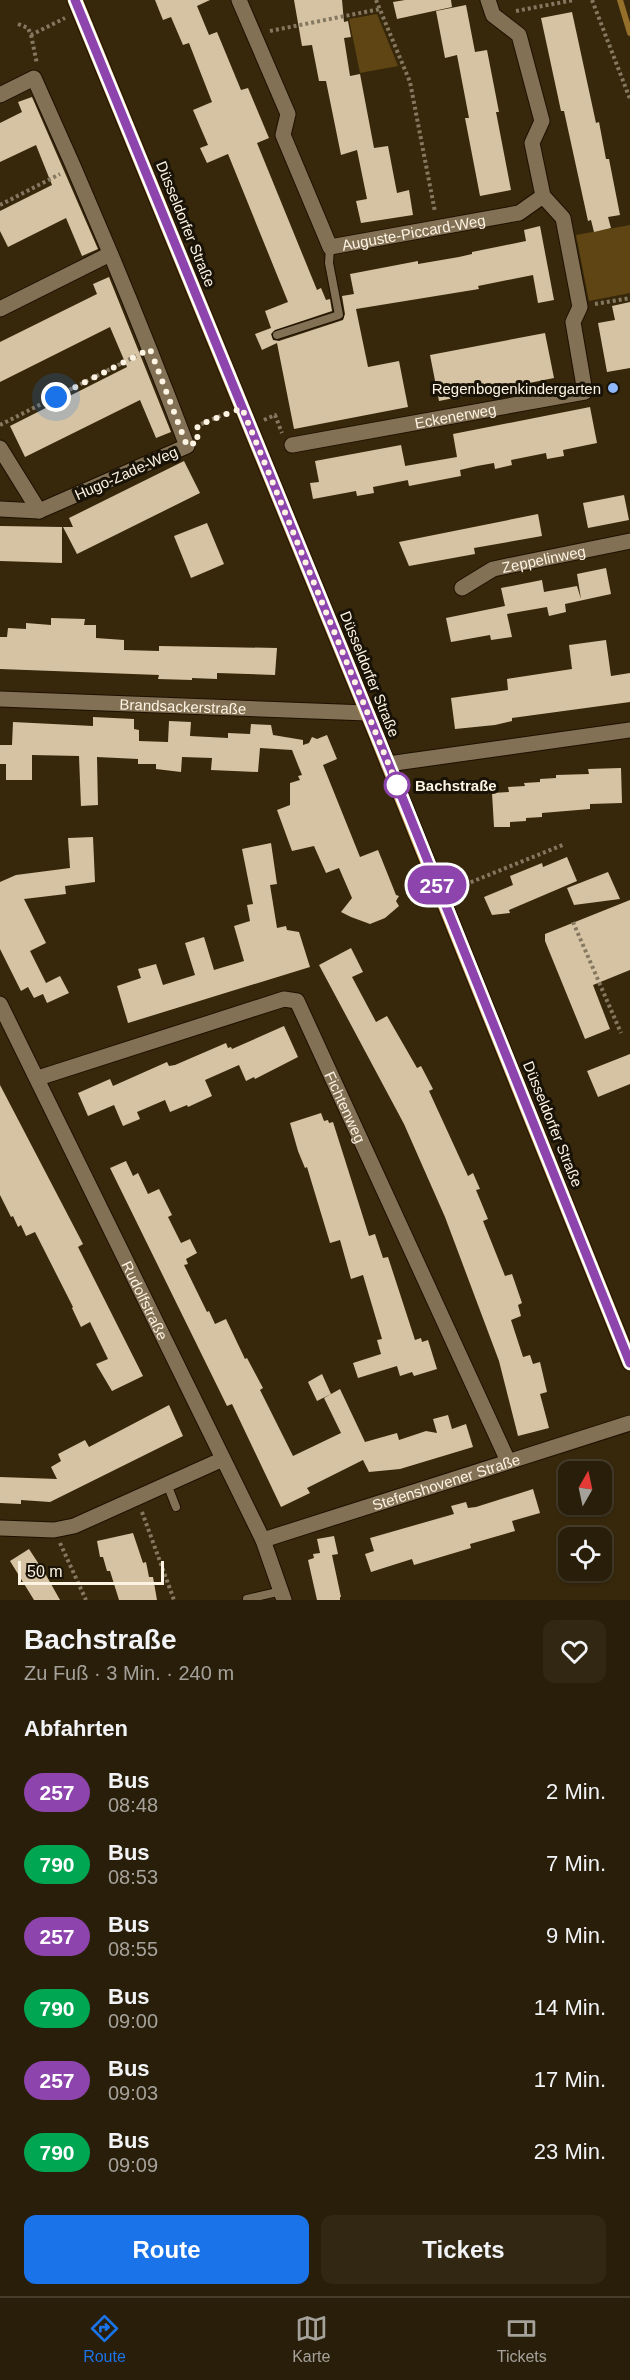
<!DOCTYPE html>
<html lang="de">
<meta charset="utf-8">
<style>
body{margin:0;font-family:Arial,sans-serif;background:#312712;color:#f1f3f6;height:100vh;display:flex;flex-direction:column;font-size:22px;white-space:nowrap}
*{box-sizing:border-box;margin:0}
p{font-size:20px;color:#a5a29c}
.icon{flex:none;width:33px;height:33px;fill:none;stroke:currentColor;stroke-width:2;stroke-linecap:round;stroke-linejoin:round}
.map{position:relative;height:1600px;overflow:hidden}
.side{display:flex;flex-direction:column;background:#291e09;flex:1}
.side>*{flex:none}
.badge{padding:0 12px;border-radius:20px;font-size:21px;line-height:39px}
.needle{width:39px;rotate:9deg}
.fabs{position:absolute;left:558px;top:1461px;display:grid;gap:12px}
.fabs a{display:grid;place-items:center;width:54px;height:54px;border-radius:12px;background:#291e09;box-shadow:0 2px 4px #0004,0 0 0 2px #453c2a;font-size:30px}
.scale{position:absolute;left:18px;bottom:15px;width:146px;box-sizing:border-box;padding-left:6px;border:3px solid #fdf3e3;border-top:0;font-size:16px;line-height:21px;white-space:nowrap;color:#fdf3e3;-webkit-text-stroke:4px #191207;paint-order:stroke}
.you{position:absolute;width:30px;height:30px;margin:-15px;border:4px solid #fff;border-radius:50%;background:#1a73e8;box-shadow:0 0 0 9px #1a73e833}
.map>.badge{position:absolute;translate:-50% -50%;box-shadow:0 0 0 3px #fff}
h2{padding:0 24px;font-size:22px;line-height:54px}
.round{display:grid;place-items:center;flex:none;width:63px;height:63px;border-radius:12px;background:#312712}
.overview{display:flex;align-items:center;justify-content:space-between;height:102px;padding:0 24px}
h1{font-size:28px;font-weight:700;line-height:45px}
.primary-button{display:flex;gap:12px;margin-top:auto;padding:12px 24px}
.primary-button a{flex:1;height:69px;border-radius:12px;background:#1a73e8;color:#fff;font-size:24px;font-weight:700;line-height:69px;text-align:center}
.primary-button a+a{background:#312712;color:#f1f3f6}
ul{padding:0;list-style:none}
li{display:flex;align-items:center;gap:18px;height:72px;padding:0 24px}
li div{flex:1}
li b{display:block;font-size:22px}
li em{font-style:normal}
li .badge{min-width:66px;font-weight:700;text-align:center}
.menu{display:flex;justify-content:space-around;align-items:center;height:84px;border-top:2px solid #453c2a;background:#291e09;font-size:16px;color:#a5a29c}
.menu a{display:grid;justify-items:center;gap:3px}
.menu .current{color:#1a73e8}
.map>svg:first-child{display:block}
</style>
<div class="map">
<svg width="630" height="1600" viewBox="0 0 630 1600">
<rect width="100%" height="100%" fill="#37280c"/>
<path fill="#5e4513" d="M377,14L398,66L360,73L349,19Z
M630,225V293L589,301L576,235Z"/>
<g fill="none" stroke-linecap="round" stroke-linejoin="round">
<path stroke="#95702a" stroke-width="6" d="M620,0L630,33"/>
</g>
<path fill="#d6c3a3" d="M155,0H210L197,6L209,35L217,32L241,90L248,88L269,138L257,143L317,290L321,288L326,300L330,299L332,311L275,330L271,334L273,340L279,341L343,320L345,314L342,296L354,294L350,274L418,261V264L459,257L472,254V252L526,241L524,230L540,226L554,300L538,303L533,275L478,286L479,289L356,309L368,367L399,361L408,407L294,429L277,343L262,350L255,334L271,328L265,311L288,302L228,154L207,163L200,148L208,145L193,110L212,102L189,43L183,45L171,17L163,20Z
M294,0H342L344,22L348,21L351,37L344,38L350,76L360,74L374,148L388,146L397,193L409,190L413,215L361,223L356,201L367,199L357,150L341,155L326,81H319L312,45L302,46Z
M405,0H451L452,7L397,19L393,2Z
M466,5L475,52L487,50L499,112H496L511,190L480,196L465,118H469L457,55L445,58L436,11Z
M572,12L596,123L599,122L606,159H609L620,215L608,217L611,228L594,232L591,220L588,221L564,111H561L541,18Z
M32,97L98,249L82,256L66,218L8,247L0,231V211L52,185L36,145L0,162V123L22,112L18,102Z
M109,277L171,432L156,438L140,400L25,457L10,426L127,367L110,327L0,382V342L97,294L93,284Z
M630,302V368L607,372L598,323L615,320L612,306Z
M545,333L554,378L439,401L430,355Z
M590,407L597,443L563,450L564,456L547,459L546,453L511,460L512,465L495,469L494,463L477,466L460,470L461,476L409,486L405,466L457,457L453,434Z
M401,445L408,480L373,487L374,493L357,496L356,491L313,499L310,483L319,482L315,461Z
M184,461L200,493L77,554L63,527H73L69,518Z
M624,495L629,520L588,528L583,503Z
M538,514L542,536L474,548L475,554L409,566L399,542Z
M207,523L224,564L191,578L174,536Z
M0,526L62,527V563L0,561Z
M606,568L611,594L565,604L566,612L549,616L547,607L507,614L512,637L491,640L490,635L451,642L446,618L505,606L501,588L542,580L544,592L577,586L581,599L577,574Z
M51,618L85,619L84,625H96V638L124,640V650L159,651V646L277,648L275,675L217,673V679L192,678V680L158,679L159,675L0,669V637H7L8,628L26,629V623L51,625Z
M606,640L611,676L630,673V702L512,718V721L495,725L455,729L451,698L508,690L507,679L572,669L569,645Z
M93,717L134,719V729L139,730V741L168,742L169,721L191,722L190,736L228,738V733L250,734L251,724L271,725L273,735L303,740V745L309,743L312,737L317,739L327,735L337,759L323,765L360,857L378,850L396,895L399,896L396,901L399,906L385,918L370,924L351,917L341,912L352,898L339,868L326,873L314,846L292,851L277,810L290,805V783L300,780L298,776L302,775L292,750L260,748L258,772L211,770L212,758L182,757L181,772L156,769V764H138V759L97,757L98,805L81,806L79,756L32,755V780H6V764H0V745H12L13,722L93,726Z
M621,768L622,803L590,804V809L542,813V817L526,818V821L510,822V827H494L492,793L509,792L508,787L525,786L524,783L540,782V779L556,778V775L589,774L588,769Z
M93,837L95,882L65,886L66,894L24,899L46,943L30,951L46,983L60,976L69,993L47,1003L43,994L34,998L28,987L21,991L0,949V882L16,875L70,868L68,838Z
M271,843L277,884L270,885L277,928L286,926L287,930L299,932L310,967L128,1023L117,986L141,978L138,969L156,964L163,985L195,975L185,943L204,937L214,970L244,961L234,926L250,921L247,905L253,904L242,849Z
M567,857L577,881L509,910L510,913L492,915L484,897L513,885L510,876L542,863L543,867Z
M608,872L620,899L574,905L567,888Z
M630,900V970L593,985L610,1029L585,1039L545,941V934Z
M351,948L363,972L352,977L376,1022L387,1016L417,1068L421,1066L433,1089L429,1091L468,1176L473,1173L480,1189L476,1190L488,1219L483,1221L505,1276L512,1274L522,1303L518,1305L521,1316L511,1320L523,1357L530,1355L533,1364L540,1362L547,1392L540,1394L549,1428L518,1436L499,1361L445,1217L404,1124L319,965Z
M284,1026L298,1057L255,1079L254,1077L246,1081L239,1065L205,1080L212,1096L188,1107L187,1105L170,1112L165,1100L137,1112L140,1119L123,1126L114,1105L88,1116L78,1093L110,1079L113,1086L167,1062L169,1066L175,1065L226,1043L228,1048L231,1047L232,1049Z
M630,1054V1084L598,1097L587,1071Z
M0,1085L83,1244L78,1247L143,1376L112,1391L96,1364L108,1359L90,1322L81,1327L72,1308L73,1307L35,1232L26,1236L21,1225L18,1227L13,1216L11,1217L0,1195Z
M321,1113L324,1121L328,1120L329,1123L333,1122L369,1236L375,1234L383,1258L388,1257L415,1340L421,1338L422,1342L428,1340L437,1369L414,1376L412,1372L400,1376L397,1366L358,1378L353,1363L381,1354L377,1340L382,1339L363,1275L351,1279L340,1240L330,1243L307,1167L305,1168L298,1151L290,1123Z
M126,1161L133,1176L138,1173L148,1194L159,1189L172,1215L168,1217L181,1243L190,1239L197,1253L186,1259L188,1264L184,1265L207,1312L209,1311L215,1324L226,1319L245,1359L247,1358L263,1388L260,1390L293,1456L341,1433L324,1398L340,1389L365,1442L397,1433L399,1440L426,1431L437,1433L433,1419L448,1415L452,1429L466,1424L473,1447L400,1469L369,1472L363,1460L307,1488L310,1493L281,1507L232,1404L227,1406L110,1168Z
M322,1374L331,1394L317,1401L308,1382Z
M169,1405L183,1436L50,1502L21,1500V1504L0,1503V1477L57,1479L51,1467L61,1461L58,1454L85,1440L89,1447Z
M533,1489L540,1513L512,1521L515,1531L470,1544L471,1548L414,1565L412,1559L371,1572L365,1554L374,1551L370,1538L454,1514L451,1506L466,1502L468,1508L476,1507Z
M133,1533L143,1563L146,1562L149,1577H153L157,1600H119L110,1571H107L103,1557H100L97,1541Z
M334,1536L338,1554L332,1555L341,1597H340V1600H317L308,1560L314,1558L313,1554L320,1553L317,1539Z
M29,1549L46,1575L60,1600H34L10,1561Z"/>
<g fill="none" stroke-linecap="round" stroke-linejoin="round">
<defs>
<path id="lane" d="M277,335L339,315L329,263L330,247
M167,1484L176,1507
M247,1599L282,1591"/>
<g id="street">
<path id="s1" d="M239,0L288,114L283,135L330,247L519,213L543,196L532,143L542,121L519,35L493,15L488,0"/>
<path d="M0,95L34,78C89,199 140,322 187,446L39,511L0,509"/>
<path d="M0,309L110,254"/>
<path id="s2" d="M292,445L585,392L573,322L580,307L563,218L543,196"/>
<path d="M0,448L39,511"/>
<path id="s3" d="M462,588L493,569L630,541"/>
<path id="s4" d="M0,699L367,713"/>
<path d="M388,764L630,730"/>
<path id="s5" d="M0,1004L263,1540L284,1600"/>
<path id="s6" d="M38,1078L284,999L297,1001L508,1461"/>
<path d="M0,1528L54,1530L74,1526L223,1459"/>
<path id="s7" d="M263,1540L630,1423"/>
</g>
<path id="primary" d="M75,0L376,734L630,1363"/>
</defs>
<use href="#lane" stroke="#1e1000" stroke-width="10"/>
<use href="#street" stroke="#1e1000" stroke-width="17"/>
<use href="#primary" stroke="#1e1000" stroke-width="17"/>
<path stroke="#857861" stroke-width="4" stroke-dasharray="3 3" stroke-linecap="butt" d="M376,0L410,82L435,212
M592,0L630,99
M516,11L574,0
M18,24L28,28L31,35L65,18
M270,31L380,9
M31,35L37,64
M0,205L60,174
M595,304L630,298
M264,420L275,415L282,433
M0,425L136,356
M197,428L199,425L227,413
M454,889L565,844
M573,922L621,1033
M142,1512L174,1600
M60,1543L86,1600"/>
<use href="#lane" stroke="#827154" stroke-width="8"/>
<use href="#street" stroke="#827154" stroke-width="15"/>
<use href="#primary" stroke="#c09646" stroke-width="15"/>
</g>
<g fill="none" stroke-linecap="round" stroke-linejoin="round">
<defs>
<path id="line" d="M75,0L398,787L630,1363"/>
</defs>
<use href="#line" stroke="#fff" stroke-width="14"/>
<use href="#line" stroke="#8e44ad" stroke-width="9"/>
<path stroke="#fdf3e3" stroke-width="6" stroke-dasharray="0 10.8" d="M56,397L150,349L187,446L199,441L195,431L199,425L242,408L398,787L397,785"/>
</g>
<circle fill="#8fb8fd" stroke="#191207" stroke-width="2" cx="613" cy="388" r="6"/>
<circle fill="#fff" stroke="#8e44ad" stroke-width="3" cx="397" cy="785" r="12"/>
<g text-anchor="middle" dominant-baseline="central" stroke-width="6" stroke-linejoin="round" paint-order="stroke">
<g font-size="15" fill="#fdf3e3" stroke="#191207">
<text transform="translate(186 224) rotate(68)">Düsseldorfer Straße</text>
<text stroke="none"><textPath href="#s1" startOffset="352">Auguste-Piccard-Weg</textPath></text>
<text stroke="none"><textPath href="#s2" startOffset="166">Eckenerweg</textPath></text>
<text transform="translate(126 473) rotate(-24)">Hugo-Zade-Weg</text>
<text stroke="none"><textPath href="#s3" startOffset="88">Zeppelinweg</textPath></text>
<text transform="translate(370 674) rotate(68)">Düsseldorfer Straße</text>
<text stroke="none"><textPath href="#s4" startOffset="183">Brandsackerstraße</textPath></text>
<text stroke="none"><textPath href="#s6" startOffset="388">Fichtenweg</textPath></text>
<text transform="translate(553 1124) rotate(68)">Düsseldorfer Straße</text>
<text stroke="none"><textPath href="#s5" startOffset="330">Rudolfstraße</textPath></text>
<text stroke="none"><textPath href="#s7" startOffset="192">Stefenshovener Straße</textPath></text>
</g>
<g font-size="15" fill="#fdf3e3" stroke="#191207" text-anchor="end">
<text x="601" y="388">Regenbogenkindergarten</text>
</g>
<g font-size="15" font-weight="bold" fill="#fdf3e3" stroke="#191207" text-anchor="start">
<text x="415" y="785">Bachstraße</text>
</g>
</g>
</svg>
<div class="fabs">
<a><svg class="needle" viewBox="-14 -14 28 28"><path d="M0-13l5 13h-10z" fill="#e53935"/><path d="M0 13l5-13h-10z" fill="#a5a29c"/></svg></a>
<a><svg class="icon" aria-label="locate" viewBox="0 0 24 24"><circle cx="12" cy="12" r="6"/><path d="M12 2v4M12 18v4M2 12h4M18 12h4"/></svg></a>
</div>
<div class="scale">50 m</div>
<div class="you" style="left:56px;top:397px"></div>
<b class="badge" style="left:437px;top:885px;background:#8e44ad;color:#fff">257</b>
</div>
<section class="side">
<div class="overview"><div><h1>Bachstraße</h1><p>Zu Fuß · 3 Min. · 240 m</p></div><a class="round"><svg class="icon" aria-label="heart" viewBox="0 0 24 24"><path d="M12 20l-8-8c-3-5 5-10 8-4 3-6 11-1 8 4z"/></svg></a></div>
<h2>Abfahrten</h2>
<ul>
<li><span class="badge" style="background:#8e44ad;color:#fff">257</span><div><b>Bus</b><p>08:48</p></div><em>2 Min.</em></li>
<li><span class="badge" style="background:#00a651;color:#fff">790</span><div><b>Bus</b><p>08:53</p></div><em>7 Min.</em></li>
<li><span class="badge" style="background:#8e44ad;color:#fff">257</span><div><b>Bus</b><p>08:55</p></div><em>9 Min.</em></li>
<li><span class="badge" style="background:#00a651;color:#fff">790</span><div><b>Bus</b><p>09:00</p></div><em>14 Min.</em></li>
<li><span class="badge" style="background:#8e44ad;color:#fff">257</span><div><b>Bus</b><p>09:03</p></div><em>17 Min.</em></li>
<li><span class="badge" style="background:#00a651;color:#fff">790</span><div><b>Bus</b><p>09:09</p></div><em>23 Min.</em></li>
</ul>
<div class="primary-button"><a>Route</a><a>Tickets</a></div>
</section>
<nav class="menu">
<a class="current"><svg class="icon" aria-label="directions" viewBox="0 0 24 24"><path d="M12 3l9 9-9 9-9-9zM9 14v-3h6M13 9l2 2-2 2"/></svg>Route</a>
<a><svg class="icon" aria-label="map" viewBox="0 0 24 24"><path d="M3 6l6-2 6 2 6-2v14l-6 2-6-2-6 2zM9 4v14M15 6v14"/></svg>Karte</a>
<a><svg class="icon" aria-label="tickets" viewBox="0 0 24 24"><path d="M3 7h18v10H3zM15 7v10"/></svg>Tickets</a>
</nav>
